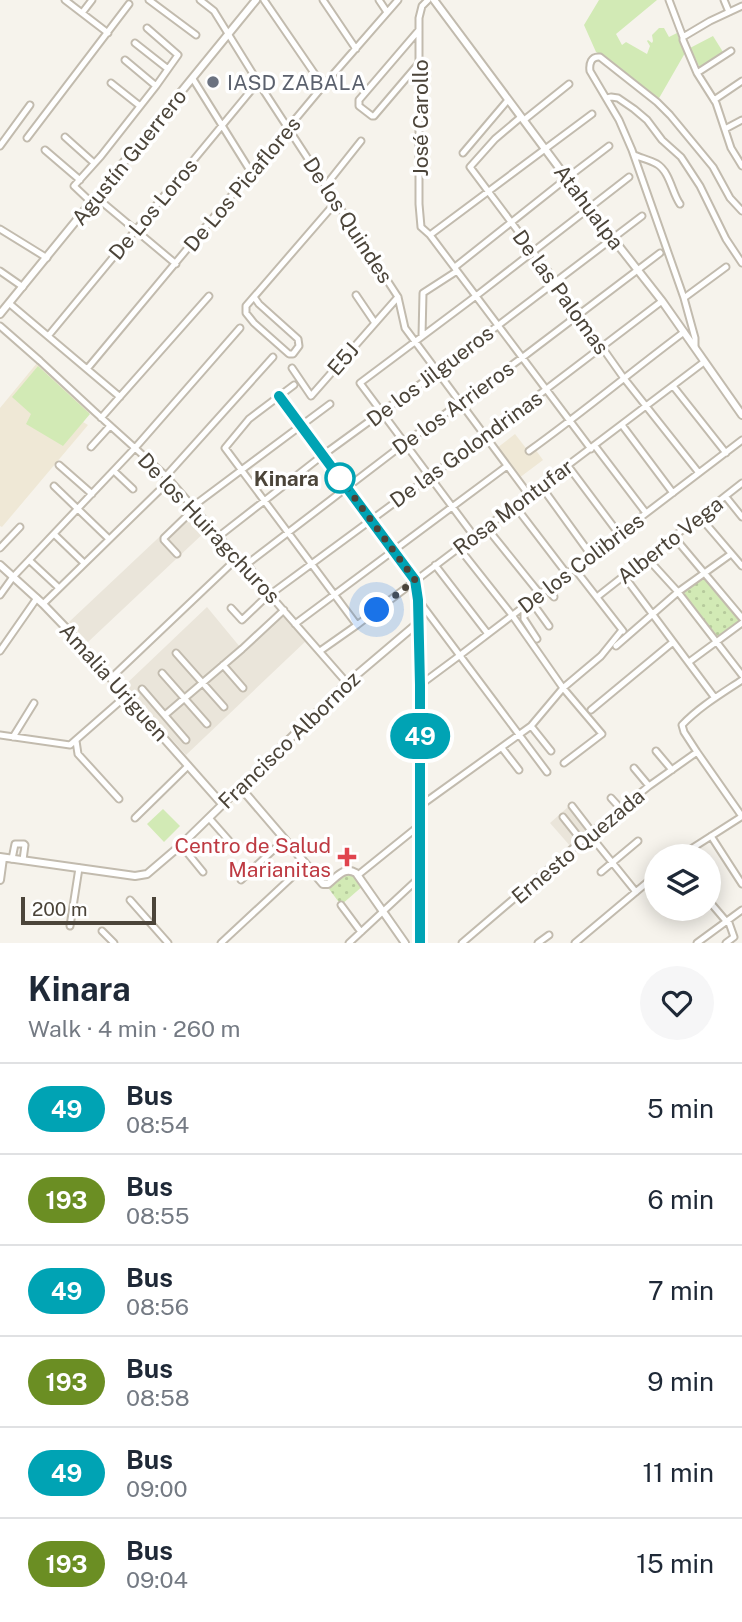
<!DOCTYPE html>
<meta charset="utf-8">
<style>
body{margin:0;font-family:"Public Sans",sans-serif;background:#f6f6f7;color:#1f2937;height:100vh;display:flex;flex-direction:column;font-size:26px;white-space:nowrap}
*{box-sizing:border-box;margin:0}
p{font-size:23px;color:#747a83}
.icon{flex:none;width:38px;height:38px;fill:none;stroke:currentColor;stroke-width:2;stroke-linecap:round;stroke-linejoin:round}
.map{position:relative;height:943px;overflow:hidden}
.drawer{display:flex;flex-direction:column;background:#fff;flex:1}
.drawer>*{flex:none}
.badge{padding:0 14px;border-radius:23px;font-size:24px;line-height:46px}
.buttons{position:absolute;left:644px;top:844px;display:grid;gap:14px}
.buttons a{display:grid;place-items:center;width:77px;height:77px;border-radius:50%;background:#fff;box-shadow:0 4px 18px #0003;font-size:35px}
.scale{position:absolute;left:21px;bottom:18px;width:135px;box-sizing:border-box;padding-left:7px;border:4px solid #4b4439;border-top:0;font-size:19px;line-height:24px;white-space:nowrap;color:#4b4439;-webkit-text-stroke:5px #fff;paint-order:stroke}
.you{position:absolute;width:35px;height:35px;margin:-18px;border:5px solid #fff;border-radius:50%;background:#1a73e8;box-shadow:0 0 0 10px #1a73e833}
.map>.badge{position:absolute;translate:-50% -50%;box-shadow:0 0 0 4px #fff}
.round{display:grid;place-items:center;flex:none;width:74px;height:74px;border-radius:37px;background:#f6f6f7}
.summary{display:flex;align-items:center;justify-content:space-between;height:119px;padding:0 28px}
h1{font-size:33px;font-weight:700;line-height:52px}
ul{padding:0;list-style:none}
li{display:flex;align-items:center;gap:21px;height:91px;padding:0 28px;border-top:2px solid #e0e1e3}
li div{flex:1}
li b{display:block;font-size:26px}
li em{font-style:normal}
li .badge{min-width:77px;font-weight:700;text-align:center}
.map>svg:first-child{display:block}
</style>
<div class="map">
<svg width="742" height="943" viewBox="0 0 742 943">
<defs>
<pattern id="park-dots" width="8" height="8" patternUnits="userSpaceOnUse" patternTransform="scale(1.75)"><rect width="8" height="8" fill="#d2eab5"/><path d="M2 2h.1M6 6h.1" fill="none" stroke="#b6ca9c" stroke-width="1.8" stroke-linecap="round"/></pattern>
</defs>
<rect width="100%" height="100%" fill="#f6f3ec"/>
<path fill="#eae5da" d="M189,509L208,529L88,642L69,622Z
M207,607L240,647L280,610L307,640L186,755L124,686Z
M568,807L589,832L571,847L550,823Z"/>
<path fill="#efe8d6" d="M37,363L90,412L83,422L88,425L2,527L0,526V408Z
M515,434L529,452L535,449L543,460L519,478L497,448Z"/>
<path fill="#d2eab5" d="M599,0H657L616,34L622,45L626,42L647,54L650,46L647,41L648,40L652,43L653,41L652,35L659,28H664L669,37L677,33L685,53L658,100L610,60L596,52L584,25Z
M713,36L723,52L700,68L690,48Z
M38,366L90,414L63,446L26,424L31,414L12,397Z
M163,809L180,826L164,842L147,824Z"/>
<path fill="url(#park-dots)" d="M704,575L742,621L719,639L681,592Z
M347,873H352L364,885L341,905L329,889Z"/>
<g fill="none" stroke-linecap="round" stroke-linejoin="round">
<defs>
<path id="minor" d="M65,0L108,33
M149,0L196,35
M200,0L214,11L258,82L398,297L405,328L529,495
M264,0L323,86
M323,0L356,49
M379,0L387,12
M428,0L422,6L419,18V204L421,227L430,235L591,449
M669,0L683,37V40L697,73L716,103L731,148L742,166
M724,0L729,12
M82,13L92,0
M419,30L359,100V106L372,116H374L420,62
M683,37L710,21L742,6
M135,43L168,69
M125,60L156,86
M697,73L731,51
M193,79L251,172
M111,83L140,106
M607,98L611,97L618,98L634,109L647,120L662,140L681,157L700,186L726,239L742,263
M714,100L742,81
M521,117L495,139L470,167L556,282L623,377L699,473
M524,120L569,84
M725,129L742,120
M65,137L94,163
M27,138L129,4
M0,146L30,105
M45,150L80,180
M463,153L508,100
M634,155C641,158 650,160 657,164C670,172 672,193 680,204
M326,185L361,141
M96,197L176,264
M92,203L74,186L101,156L156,86L178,55L147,28
M0,229L47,258
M430,235L592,114
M455,267L567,178L609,146
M0,271L23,287
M356,295L375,323
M254,297L259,304L298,339L299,346L293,354H289L254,323L246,313V306L336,202
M684,298L726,267
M10,304L120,397
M0,326L40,361L95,412L166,476L240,561L247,564L270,595L347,683
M49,335L258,82
M422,336L423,293L457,271
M695,346V338L684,298L632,150L619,120L590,71C589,64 591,56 600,57L657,102L670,115L713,167L730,198L742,211
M292,368L311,396L398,297
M87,369L323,86L398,0
M294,385L249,419L225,448L357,625
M673,386L726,453
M279,396L415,580L418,600L419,622
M101,418L209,296
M622,425L673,493
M595,446L646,513
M91,447L110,426
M529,451C582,413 632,371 684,332
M59,465L92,494
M568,466L619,534
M114,471L133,489
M166,476L273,357
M54,486L109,539
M541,486L591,555
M726,497L742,517
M515,506L567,574
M192,507L330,404
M700,517L742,566
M486,527L540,594
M54,534L84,563
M474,536L360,383L476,296L629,177
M218,537L323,455L437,372L642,216
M674,537L742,618
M0,548L20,527
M459,548L512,615L563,688L602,734L564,763
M177,554L164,540V538L194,509
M647,558L678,592L742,675
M29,560L59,588
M247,564L405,443L523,357L660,253
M435,565L488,634
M574,568L623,631
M624,576L715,698
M547,589L554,597
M0,595L13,577L135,448L240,328
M597,597L742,483
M419,601L547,772
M531,601L549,626
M43,604L169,481
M231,608L242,620L264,599L485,436L662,301
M521,608L524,611V619L537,639
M295,624L507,466
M616,646L678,592L731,554
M0,651L37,598
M320,651L357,625L704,362
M176,653L224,707
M689,662L742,623
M223,665L243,688
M162,673L207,724
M111,678L231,564L235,561H240
M420,685L459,656L742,440
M142,689L186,740
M591,710L673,642
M165,715L242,649L284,610
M531,726L551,751
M0,735L70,745L126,696
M13,737L34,703
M76,741L78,754L119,799
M502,748L519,770
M656,751L672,770
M634,768L649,786
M611,798L621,809
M420,806L531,726L563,688L601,656L622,630
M572,806L592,832
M563,817L582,841
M135,818L188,766
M209,818L231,843
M590,835L636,892
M711,836L742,884
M181,845L203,872
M680,856L741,817V815L697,752L684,732L682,725C699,707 721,694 742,680
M12,859L15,844H24L25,845L23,860
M601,872L638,841
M358,875L420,825
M241,880L285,839
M130,900L168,943
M709,901L726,921
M341,905L361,932
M70,926L79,868
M102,931L114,943
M221,943L306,864
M349,943L420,877
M462,943L592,832L649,786L697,752
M538,943L549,935
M575,943L656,875
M697,943L742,910
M726,943L734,937L728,920"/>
<path id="tertiary" d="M434,0L589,208L662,301L742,415
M0,314L256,0
M0,565L43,604L68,630L222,804
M419,622L420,943
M240,787L323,884H328C337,877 344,866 356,873L405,943
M0,857L135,876L147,874L181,845L347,683L419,622
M0,880L3,858"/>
</defs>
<use href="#minor" stroke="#c2bbae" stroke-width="9"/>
<use href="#tertiary" stroke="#c2bbae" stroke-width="10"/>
<use href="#minor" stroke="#fff" stroke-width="5"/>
<use href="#tertiary" stroke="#fff" stroke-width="6"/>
</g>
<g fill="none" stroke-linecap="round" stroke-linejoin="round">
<defs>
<path id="line" d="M279,396L415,580L418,600L420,685V943"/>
</defs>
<use href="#line" stroke="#fff" stroke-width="16"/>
<use href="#line" stroke="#00a3b4" stroke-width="10"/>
<path stroke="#4b4439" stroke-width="7" stroke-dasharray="0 12.6" d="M340,478L415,580L377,610"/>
</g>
<circle fill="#6b7280" stroke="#fff" stroke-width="2.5" cx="213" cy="82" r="7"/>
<circle fill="#fff" stroke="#00a3b4" stroke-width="3.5" cx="340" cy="478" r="14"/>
<path fill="#e0444e" stroke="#fff" stroke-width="2.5" d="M343.5 846.5h7v7h7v7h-7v7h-7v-7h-7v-7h7z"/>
<g text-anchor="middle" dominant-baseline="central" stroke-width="7" stroke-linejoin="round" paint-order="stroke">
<g font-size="21" fill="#5b616d" stroke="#fff" text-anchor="start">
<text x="227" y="82">IASD ZABALA</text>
</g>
<g font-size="21" fill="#4b4439" stroke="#fff">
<text transform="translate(420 118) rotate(-90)">José Carollo</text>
<text transform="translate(129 157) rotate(-51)">Agustín Guerrero</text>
<text transform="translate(242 184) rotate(-50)">De Los Picaflores</text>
<text transform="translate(589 207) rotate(53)">Atahualpa</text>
<text transform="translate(153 209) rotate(-50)">De Los Loros</text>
<text transform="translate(348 220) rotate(57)">De los Quindes</text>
<text transform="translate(561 292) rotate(54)">De las Palomas</text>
<text transform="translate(343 359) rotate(-49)">E5J</text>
<text transform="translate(430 376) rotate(-37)">De los Jilgueros</text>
<text transform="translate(453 408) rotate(-36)">De los Arrieros</text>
<text transform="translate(466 449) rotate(-36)">De las Golondrinas</text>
<text transform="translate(513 507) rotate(-37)">Rosa Montufar</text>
<text transform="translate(209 528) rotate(47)">De los Huiragchuros</text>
<text transform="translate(670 540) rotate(-38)">Alberto Vega</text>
<text transform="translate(581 563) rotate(-37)">De los Colibries</text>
<text transform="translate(114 682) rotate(48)">Amalia Uriguen</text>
<text transform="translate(289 740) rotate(-44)">Francisco Albornoz</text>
<text transform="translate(578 846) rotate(-40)">Ernesto Quezada</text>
</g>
<g font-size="21" font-weight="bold" fill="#4b4439" stroke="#fff" text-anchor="end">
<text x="319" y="478">Kinara</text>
</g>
<g font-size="21" fill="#be3a42" stroke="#fff" text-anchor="end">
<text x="331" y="845">Centro de Salud<tspan x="331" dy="24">Marianitas</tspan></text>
</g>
</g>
</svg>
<div class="buttons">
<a><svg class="icon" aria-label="layers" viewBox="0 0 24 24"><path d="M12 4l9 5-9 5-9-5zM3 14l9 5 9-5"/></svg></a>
</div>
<div class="scale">200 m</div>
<div class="you" style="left:377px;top:610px"></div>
<b class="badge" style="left:420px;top:736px;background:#00a3b4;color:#fff">49</b>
</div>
<section class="drawer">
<div class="summary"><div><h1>Kinara</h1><p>Walk · 4 min · 260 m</p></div><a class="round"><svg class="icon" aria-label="heart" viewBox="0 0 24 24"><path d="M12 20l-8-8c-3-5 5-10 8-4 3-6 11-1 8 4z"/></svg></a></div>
<ul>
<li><span class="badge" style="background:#00a3b4;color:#fff">49</span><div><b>Bus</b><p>08:54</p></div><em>5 min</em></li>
<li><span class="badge" style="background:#6b8e23;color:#fff">193</span><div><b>Bus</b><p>08:55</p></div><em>6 min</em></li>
<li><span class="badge" style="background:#00a3b4;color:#fff">49</span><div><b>Bus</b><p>08:56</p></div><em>7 min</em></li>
<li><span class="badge" style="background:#6b8e23;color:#fff">193</span><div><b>Bus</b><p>08:58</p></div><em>9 min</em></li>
<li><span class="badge" style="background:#00a3b4;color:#fff">49</span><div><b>Bus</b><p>09:00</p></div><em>11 min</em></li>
<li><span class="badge" style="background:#6b8e23;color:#fff">193</span><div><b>Bus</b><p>09:04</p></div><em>15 min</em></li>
</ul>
</section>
